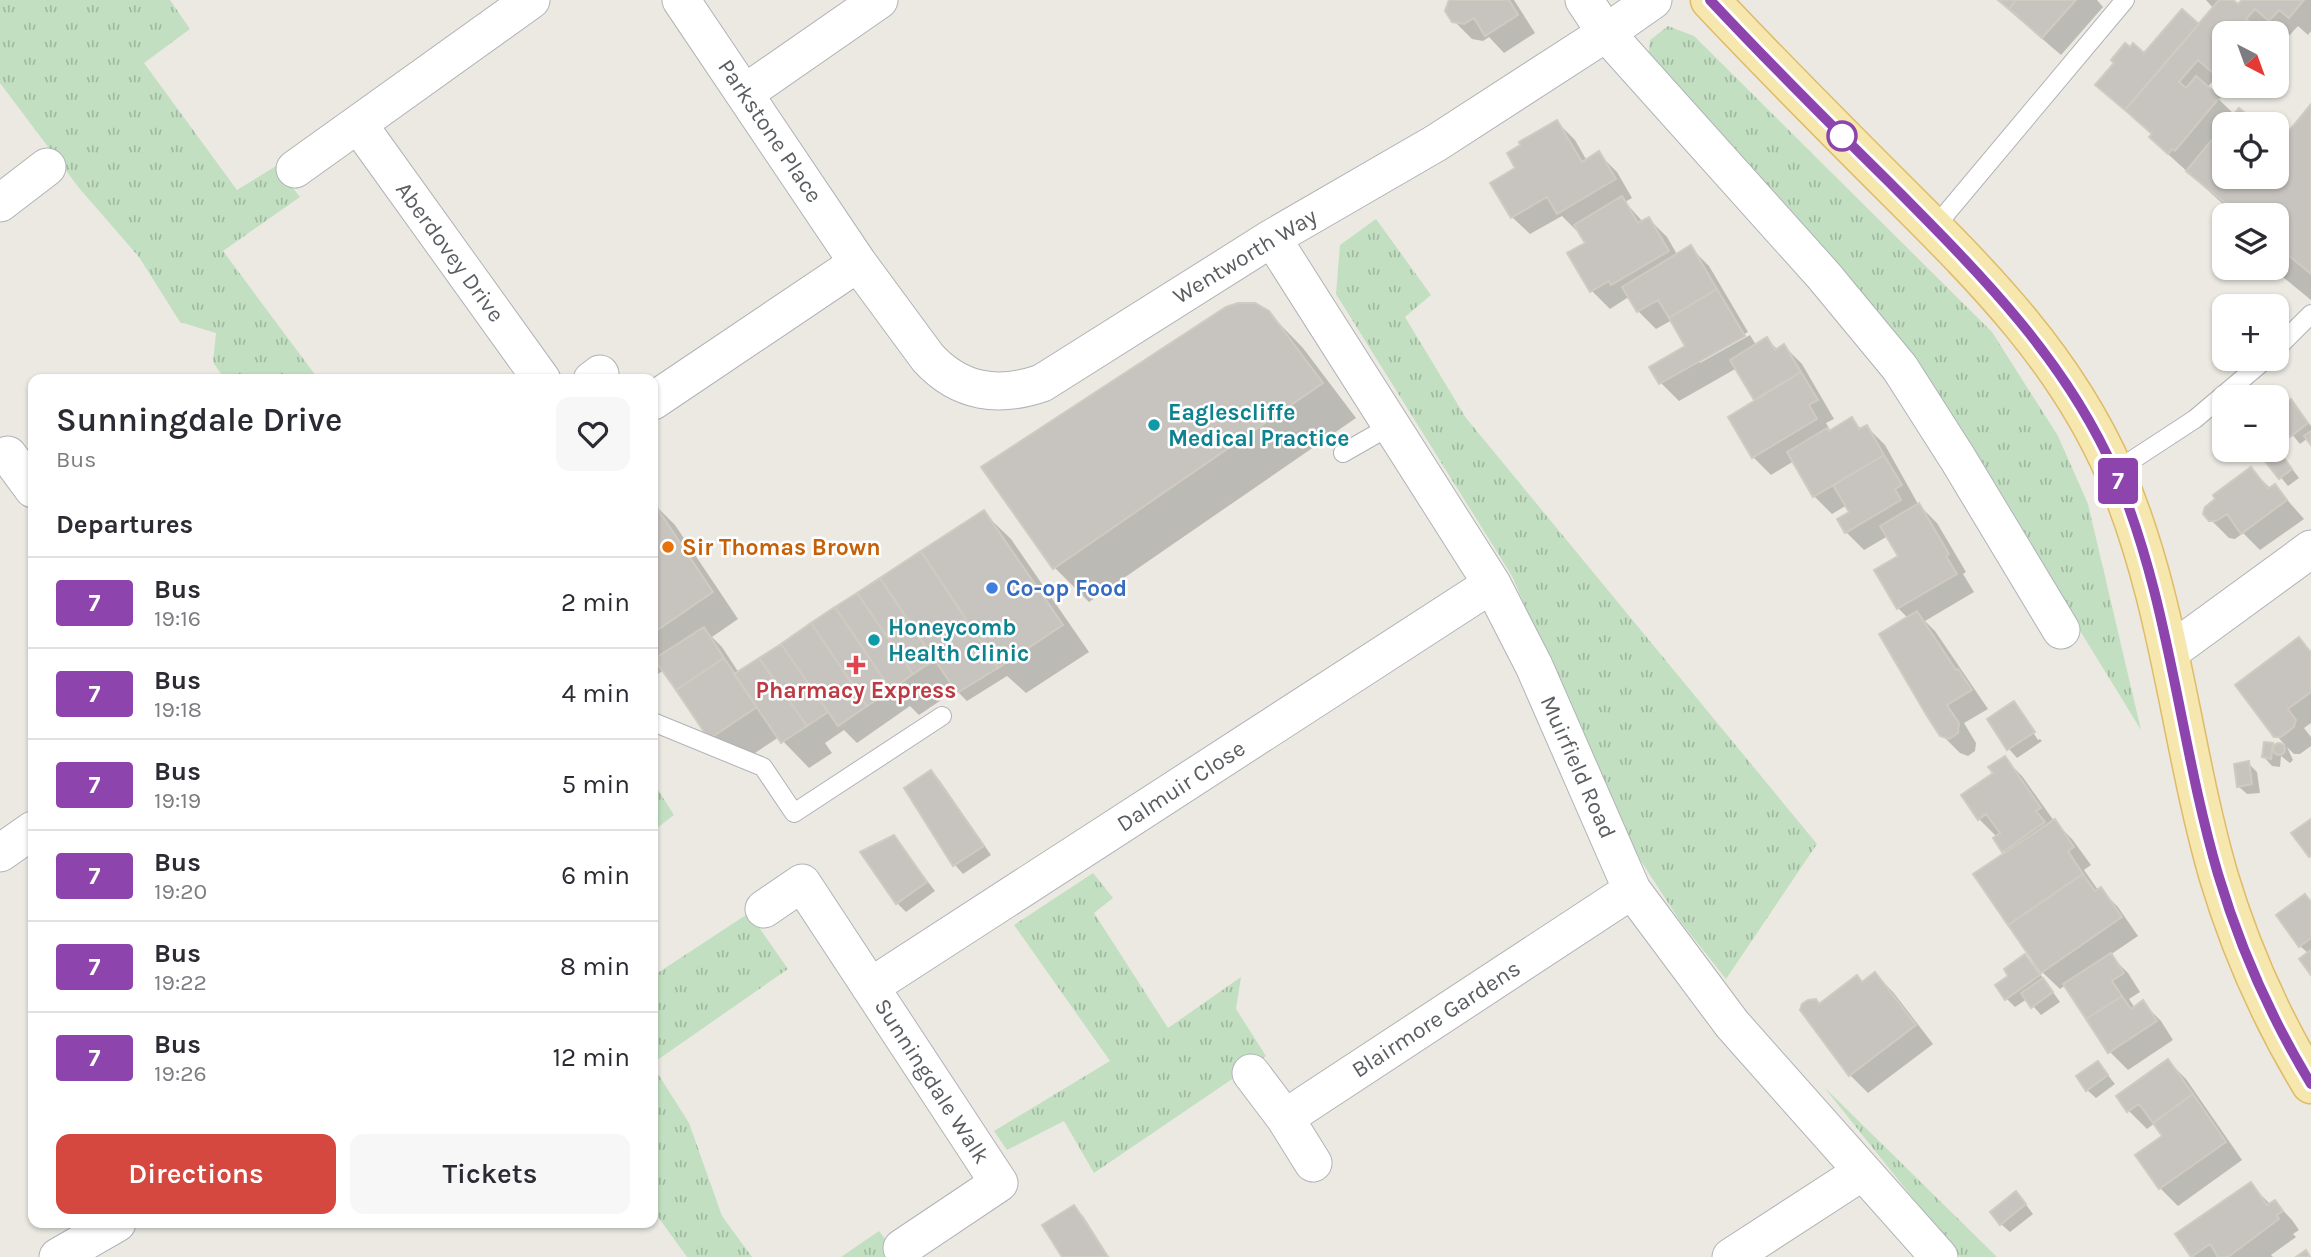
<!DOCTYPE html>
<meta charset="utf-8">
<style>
body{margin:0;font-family:Karla,sans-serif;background:#f7f7f7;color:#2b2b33;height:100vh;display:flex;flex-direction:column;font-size:26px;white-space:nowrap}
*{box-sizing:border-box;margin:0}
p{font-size:23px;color:#7c7c81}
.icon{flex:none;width:38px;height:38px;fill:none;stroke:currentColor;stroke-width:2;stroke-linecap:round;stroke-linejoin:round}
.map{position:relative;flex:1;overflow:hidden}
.sheet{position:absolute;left:28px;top:374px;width:630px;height:854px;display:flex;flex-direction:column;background:#fff;border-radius:14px;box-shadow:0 2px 5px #0004}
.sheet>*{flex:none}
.badge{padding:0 14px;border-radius:5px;font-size:24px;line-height:46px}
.needle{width:46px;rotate:139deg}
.buttons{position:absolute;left:2212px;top:21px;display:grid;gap:14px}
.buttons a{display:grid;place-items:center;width:77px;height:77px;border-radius:14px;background:#fff;box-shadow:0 2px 5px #0004;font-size:35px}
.map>.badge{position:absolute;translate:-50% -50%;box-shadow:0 0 0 4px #fff}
h2{padding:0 28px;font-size:26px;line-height:63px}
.round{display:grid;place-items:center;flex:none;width:74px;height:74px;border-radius:14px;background:#f7f7f7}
.overview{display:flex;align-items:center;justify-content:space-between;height:119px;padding:0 28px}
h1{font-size:33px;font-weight:600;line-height:52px}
.action{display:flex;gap:14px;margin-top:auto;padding:14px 28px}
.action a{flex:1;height:80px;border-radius:14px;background:#d44840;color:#fff;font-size:28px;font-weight:600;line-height:80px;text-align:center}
.action a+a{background:#f7f7f7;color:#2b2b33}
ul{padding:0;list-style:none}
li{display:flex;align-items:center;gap:21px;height:91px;padding:0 28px;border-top:2px solid #e1e1e2}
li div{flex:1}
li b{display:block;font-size:26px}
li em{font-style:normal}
li .badge{min-width:77px;font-weight:700;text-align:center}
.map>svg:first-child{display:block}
</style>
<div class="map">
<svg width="2311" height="1257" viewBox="0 0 2311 1257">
<defs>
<pattern id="grass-tufts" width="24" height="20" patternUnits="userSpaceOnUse" patternTransform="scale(1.75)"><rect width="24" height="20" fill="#c2e0c1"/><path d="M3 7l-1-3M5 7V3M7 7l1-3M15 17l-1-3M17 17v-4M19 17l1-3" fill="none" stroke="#a1b9a0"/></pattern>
</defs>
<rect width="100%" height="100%" fill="#ebe9e2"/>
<path fill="url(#grass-tufts)" d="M0,0H170L190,29L144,63L237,190L276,166L300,197L223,251L319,380H225L213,362L216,333L180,322L139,257L79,188L0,83Z
M1668,26L1694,36L1992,332L2058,436L2088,504L2141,730L1936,396L1648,59L1650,40Z
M1376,219L1431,295L1405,317L1466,418L1817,844L1726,979L1680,921L1620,829L1512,576L1336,294L1340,245Z
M653,782L674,815L653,831Z
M1093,873L1113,898L1094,913L1168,1028L1241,977L1236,1009L1266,1056L1094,1173L1064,1121L1007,1150L994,1131L1110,1061L1014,925Z
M749,913L788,969L653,1063V976Z
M653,1066L689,1123L722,1216L752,1257H687L653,1210Z
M1824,1087L1997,1257H1960Z
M879,1231L899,1257H841Z"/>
<path fill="#0003" d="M1451,0H1514L1535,33L1504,53L1489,37L1483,41L1472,39L1454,21Z
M1997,0H2097L2103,7L2061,55Z
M2206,0H2231L2238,7L2244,0H2311V31L2308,35L2298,26L2288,37L2274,25L2267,33H2224V83L2216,77L2207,88L2235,115L2239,110L2257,124H2224V177H2277V141L2281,144L2311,107V300L2272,268H2277V215H2235L2169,155L2151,137L2153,135L2098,85L2144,56L2199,26L2214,9Z
M2227,86H2249L2240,96Z
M1557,122L1575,140L1587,161L1599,154L1617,172L1632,198L1625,202L1643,222L1649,219L1667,237L1678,256L1691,248L1709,266L1748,332L1700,359V363L1750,335L1756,345L1767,339L1778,350L1784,346L1802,364L1834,419L1826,423L1831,432L1852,419L1862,430L1867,427L1885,445L1918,504L1937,523L1966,572L1963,574L1974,592L1925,621L1935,631L1988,709L1964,723L1976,743L1975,751L1968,756L1960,753L1942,735L1908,618L1898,608L1876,571L1900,556L1888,536L1864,550L1846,532L1851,512L1847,505L1832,514L1814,496L1794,461L1771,475L1753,457L1756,401L1737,368L1679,401L1661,383L1687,346L1672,320L1656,329L1638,311L1632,301L1627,298L1610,309L1592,291L1587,244L1579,229L1576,230L1562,216L1530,234L1512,217L1518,169Z
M1268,312L1303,348L1356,418L1089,602L1054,567Z
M2291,401L2311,426V442L2308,438L2300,444L2277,416V411Z
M2277,449L2299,478L2288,486L2259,451Z
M2251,469L2271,489L2275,486L2304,519L2260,550L2243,533L2235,539L2229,538L2210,519Z
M653,503L675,525L738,619L712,637L722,647L739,673L984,513L1011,539L1089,652L1026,693L1007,676L967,701L956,690L919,715L910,706L857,743L844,730L825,743L832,753L809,768L779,737L737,765L710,738L664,670L655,676L653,674Z
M2299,639L2311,651V723L2304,728L2311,737V746L2300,754H2294L2287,747L2293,760L2290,763L2281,756L2280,767L2272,766L2264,757L2272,745L2276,748L2285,745L2276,735Z
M2014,703L2021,711H2019L2038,740L2040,739L2042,741L2017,758L2009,749L1989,720Z
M2004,758L2022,776L2054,821L2072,839L2091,865L2084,870L2098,890L2100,889L2118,907L2138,936L2110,955L2128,973L2140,992L2129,999L2135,1008L2143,1003L2161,1021L2173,1040L2128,1070L2110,1052L2066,985L2060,989L2040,970L2007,854L1997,837L1979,819L1996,774Z
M2248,763L2257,772L2260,793L2247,794L2238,786Z
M931,772L940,781L991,855L963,874L955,865L906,788Z
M894,837L935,891L906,912L897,903Z
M2311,902V972L2309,954L2300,946Z
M2025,956L2035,967L2060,1002L2041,1015L2027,999L2015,1007L2006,998L2010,976Z
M1875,974L1893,992L1933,1044L1868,1093L1850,1075L1802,1010L1820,1006L1863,983Z
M2168,1061L2186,1079L2242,1160L2178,1206L2160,1188L2164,1137L2155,1123L2147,1129L2129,1111Z
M2098,1063L2115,1084L2096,1098L2087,1090Z
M2250,1184L2271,1205L2275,1202L2292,1220L2299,1230L2293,1234L2296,1237L2271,1255L2273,1257H2194L2178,1235Z
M2024,1202L2033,1214L2010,1232L2001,1224Z
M1074,1207L1083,1216L1109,1257H1064Z"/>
<path fill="#c7c4bf" stroke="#cfcbc1" stroke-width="2" d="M1449,0H1509L1518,15L1485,36L1474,18L1464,24L1452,22L1445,11Z
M1998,0H2016L2009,9Z
M2016,0H2076L2042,38L2009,9Z
M2219,0H2233L2238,4L2242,0H2304L2289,18L2279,10L2269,21L2255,9L2246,19L2261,32L2260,33H2224V76L2221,80L2198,60L2179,82L2186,88L2196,76L2220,97L2175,151L2172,149L2168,154L2149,137L2152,134L2125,110Z
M2182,9L2199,24L2125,110L2095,85L2114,63L2111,60L2125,43L2130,47L2133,43L2144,53Z
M2311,104V274L2289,256L2278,269L2277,268V215H2240L2186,171L2224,125V177H2277V139L2280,142Z
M2239,108L2259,124H2225Z
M1557,120L1582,162L1599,151L1616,179L1557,214L1547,197L1511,218L1490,183L1515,168L1507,153L1520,145L1519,142Z
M1622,196L1638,223L1649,217L1669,251L1611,285L1609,281L1590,292L1567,253L1585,243L1574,225Z
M1691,245L1717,289L1669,318L1658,300L1637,312L1622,287Z
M1717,289L1745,336L1659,384L1649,367L1685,346L1669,318Z
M1238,303H1255L1269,311L1323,383L1053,569L981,467L1226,307Z
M1767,337L1775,350L1784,344L1801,372L1754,400L1730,360Z
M1801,372L1818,400L1809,405L1817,419L1752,458L1728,417Z
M2291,399L2308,423L2290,437L2277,419V409Z
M1852,417L1859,429L1867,425L1884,455L1813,497L1787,452L1827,428L1829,431Z
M2311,431V445L2304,436Z
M2277,448L2292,469L2279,479L2257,451Z
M1884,455L1902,485L1895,489L1901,500L1845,533L1837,519L1849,512L1833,485Z
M2251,467L2268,489L2275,484L2287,500L2241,534L2227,514L2216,521H2209L2203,514L2205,507L2215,499L2213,495Z
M653,502L713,592L653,633Z
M1919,503L1949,554L1946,556L1957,574L1897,609L1874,570L1898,556L1880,526Z
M984,510L1063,625L998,668L921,551Z
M921,551L998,668L957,693L880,578Z
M880,578L934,660L913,674L857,593Z
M857,593L913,674L891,690L835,607Z
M835,607L891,690L867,706L811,623Z
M1917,611L1956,670L1958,669L1972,690L1947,705L1959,723L1958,733L1949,739L1940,736L1927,716L1879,634Z
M811,623L867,706L838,726L781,644Z
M704,627L724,658L676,690L654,659Z
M2299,637L2311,653V692L2288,709L2296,720L2294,727L2281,737H2274L2235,685Z
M781,644L828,712L807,726L759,658Z
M724,658L757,707L709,739L676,690Z
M759,658L807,726L781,743L734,674Z
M2014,701L2035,732L2007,750L1987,719Z
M2264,742L2273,743L2271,759L2262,757Z
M2273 749a6 6 0 1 1 12 0a6 6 0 1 1-12 0Z
M2005,756L2041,808L2036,811L2045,822L2002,852L1993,838L2000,833L1986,814L1978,820L1961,795L1993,773L1988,767Z
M2249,761L2252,784L2237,787L2234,764Z
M931,770L984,846L953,866L904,788Z
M2055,819L2074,847L2068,851L2083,874L2008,925L1973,874Z
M2311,819V856L2309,857L2291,833Z
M894,835L927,882L896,904L860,852Z
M2083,874L2095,891L2101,887L2122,917L2041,973L2008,925Z
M2305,894L2311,902V938L2299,947L2276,915Z
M2311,950V975L2299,959Z
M2111,953L2124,973L2112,981L2122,996L2086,1019L2063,984Z
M2025,954L2040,975L2005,1000L1995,985L2008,976L2004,969Z
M1875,972L1916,1025L1849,1076L1800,1010L1802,1004L1808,1000L1816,999L1819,1004L1857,975L1862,982Z
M2043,978L2053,992L2031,1008L2021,993Z
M2122,996L2131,1009L2143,1000L2157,1021L2108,1053L2086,1019Z
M2168,1059L2193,1094L2153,1123L2139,1104L2127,1112L2116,1096Z
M2098,1061L2108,1075L2086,1091L2076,1076Z
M2193,1094L2226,1142L2159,1189L2135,1155L2162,1136L2153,1123Z
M2251,1182L2267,1205L2275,1200L2283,1211L2277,1215L2279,1219L2228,1257H2218L2210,1244L2191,1257L2175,1234Z
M2016,1191L2026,1204L2000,1225L1990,1212Z
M1074,1205L1084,1220L1108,1257H1062L1042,1225Z
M2306,1250L2310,1257H2296Z"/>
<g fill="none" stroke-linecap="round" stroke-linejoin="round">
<defs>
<path id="lane" d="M1934,228L2125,0
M2277,348L2311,314
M1343,453L1392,425
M2114,472L2195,419L2266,359
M653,722L763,767L794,813L942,716"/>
<path id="street" d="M681,0L858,263L928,358C960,393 999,398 1042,383L1272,238L1436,143L1606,33L1653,0
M1584,0L1606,33L1824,276L1900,368L1958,459L2061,630
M745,93L879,0
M358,124L542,380
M295,169L531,0
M0,203L47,167
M1272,238L1492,584L1534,666L1632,890L1732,1024L1939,1257
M592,380L600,374
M653,401L858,263
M8,455L33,489
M2170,652L2311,549
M0,853L33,830
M764,909L802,883L999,1183L902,1248
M870,987L1492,584
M1251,1073L1285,1118
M1313,1163L1285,1118L1632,890
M58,1257L117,1223
M1731,1257L1862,1172"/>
<path id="primary" d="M1710,0C1770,64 1831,125 1893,187C1981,275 2064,356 2115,473C2170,600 2180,741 2218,874C2240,948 2271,1018 2311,1084"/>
</defs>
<use href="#lane" stroke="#b0b3b6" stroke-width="20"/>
<use href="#street" stroke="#b0b3b6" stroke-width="39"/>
<use href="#primary" stroke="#e0bb67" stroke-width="41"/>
<use href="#lane" stroke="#fff" stroke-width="18"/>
<use href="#street" stroke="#fff" stroke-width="37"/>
<use href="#primary" stroke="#f5e7ae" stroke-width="38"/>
</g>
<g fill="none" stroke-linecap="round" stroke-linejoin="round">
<defs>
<path id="line" d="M1710,0C1768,62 1828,122 1889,182C1977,271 2064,356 2115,472C2170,601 2179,741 2218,874C2240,948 2271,1018 2311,1084"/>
</defs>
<use href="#line" stroke="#fff" stroke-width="16"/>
<use href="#line" stroke="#8e44ad" stroke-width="10"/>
</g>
<circle fill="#fff" stroke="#8e44ad" stroke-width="3.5" cx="1842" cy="136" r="14"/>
<g fill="#0f9aa8" stroke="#fff" stroke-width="2.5">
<circle cx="1154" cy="425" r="7"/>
<circle cx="874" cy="640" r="7"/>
</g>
<circle fill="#e8710a" stroke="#fff" stroke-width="2.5" cx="668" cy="547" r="7"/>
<circle fill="#3f7fe0" stroke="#fff" stroke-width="2.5" cx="992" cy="588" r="7"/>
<path fill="#e0444e" stroke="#fff" stroke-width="2.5" d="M852.5 654.5h7v7h7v7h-7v7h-7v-7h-7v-7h7z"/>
<g text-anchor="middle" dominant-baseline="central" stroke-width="5" stroke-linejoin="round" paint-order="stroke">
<g font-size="23" fill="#5a5e61" stroke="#fff">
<text transform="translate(770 131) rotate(56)">Parkstone Place</text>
<text transform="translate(450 252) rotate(54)">Aberdovey Drive</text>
<text transform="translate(1245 256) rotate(-31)">Wentworth Way</text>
<text transform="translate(1578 767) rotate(66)">Muirfield Road</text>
<text transform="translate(1181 786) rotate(-33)">Dalmuir Close</text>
<text transform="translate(1436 1019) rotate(-33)">Blairmore Gardens</text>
<text transform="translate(932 1081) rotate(57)">Sunningdale Walk</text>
</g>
<g font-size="23" font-weight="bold" fill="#0d838f" stroke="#fff" text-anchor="start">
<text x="1168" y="412">Eaglescliffe<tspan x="1168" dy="26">Medical Practice</tspan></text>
<text x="888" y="627">Honeycomb<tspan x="888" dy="26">Health Clinic</tspan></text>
</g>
<g font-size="23" font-weight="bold" fill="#c56008" stroke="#fff" text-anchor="start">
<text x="682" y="547">Sir Thomas Brown</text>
</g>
<g font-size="23" font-weight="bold" fill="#366cbe" stroke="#fff" text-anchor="start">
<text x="1006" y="588">Co-op Food</text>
</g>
<g font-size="23" font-weight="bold" fill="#be3a42" stroke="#fff">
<text x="856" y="690">Pharmacy Express</text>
</g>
</g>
</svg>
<div class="buttons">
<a><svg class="needle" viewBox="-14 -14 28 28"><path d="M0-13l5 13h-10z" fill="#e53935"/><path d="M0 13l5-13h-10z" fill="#7c7c81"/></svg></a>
<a><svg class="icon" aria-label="locate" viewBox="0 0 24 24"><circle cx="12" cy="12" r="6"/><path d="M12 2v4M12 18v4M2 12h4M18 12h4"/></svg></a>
<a><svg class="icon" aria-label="layers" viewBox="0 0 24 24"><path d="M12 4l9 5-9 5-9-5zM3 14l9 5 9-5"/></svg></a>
<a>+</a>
<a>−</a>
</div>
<b class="badge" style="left:2118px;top:481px;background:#8e44ad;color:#fff">7</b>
<section class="sheet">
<div class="overview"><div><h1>Sunningdale Drive</h1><p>Bus</p></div><a class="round"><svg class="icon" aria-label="heart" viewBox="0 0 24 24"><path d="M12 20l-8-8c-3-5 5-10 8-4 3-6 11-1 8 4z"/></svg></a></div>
<h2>Departures</h2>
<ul>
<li><span class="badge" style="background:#8e44ad;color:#fff">7</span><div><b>Bus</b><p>19:16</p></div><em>2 min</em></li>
<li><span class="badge" style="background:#8e44ad;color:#fff">7</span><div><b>Bus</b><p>19:18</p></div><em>4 min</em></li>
<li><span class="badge" style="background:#8e44ad;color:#fff">7</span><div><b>Bus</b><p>19:19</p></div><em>5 min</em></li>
<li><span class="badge" style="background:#8e44ad;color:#fff">7</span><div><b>Bus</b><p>19:20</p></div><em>6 min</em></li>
<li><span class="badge" style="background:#8e44ad;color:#fff">7</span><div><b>Bus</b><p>19:22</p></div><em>8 min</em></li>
<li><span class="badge" style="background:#8e44ad;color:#fff">7</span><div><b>Bus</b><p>19:26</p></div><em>12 min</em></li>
</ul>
<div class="action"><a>Directions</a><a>Tickets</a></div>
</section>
</div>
